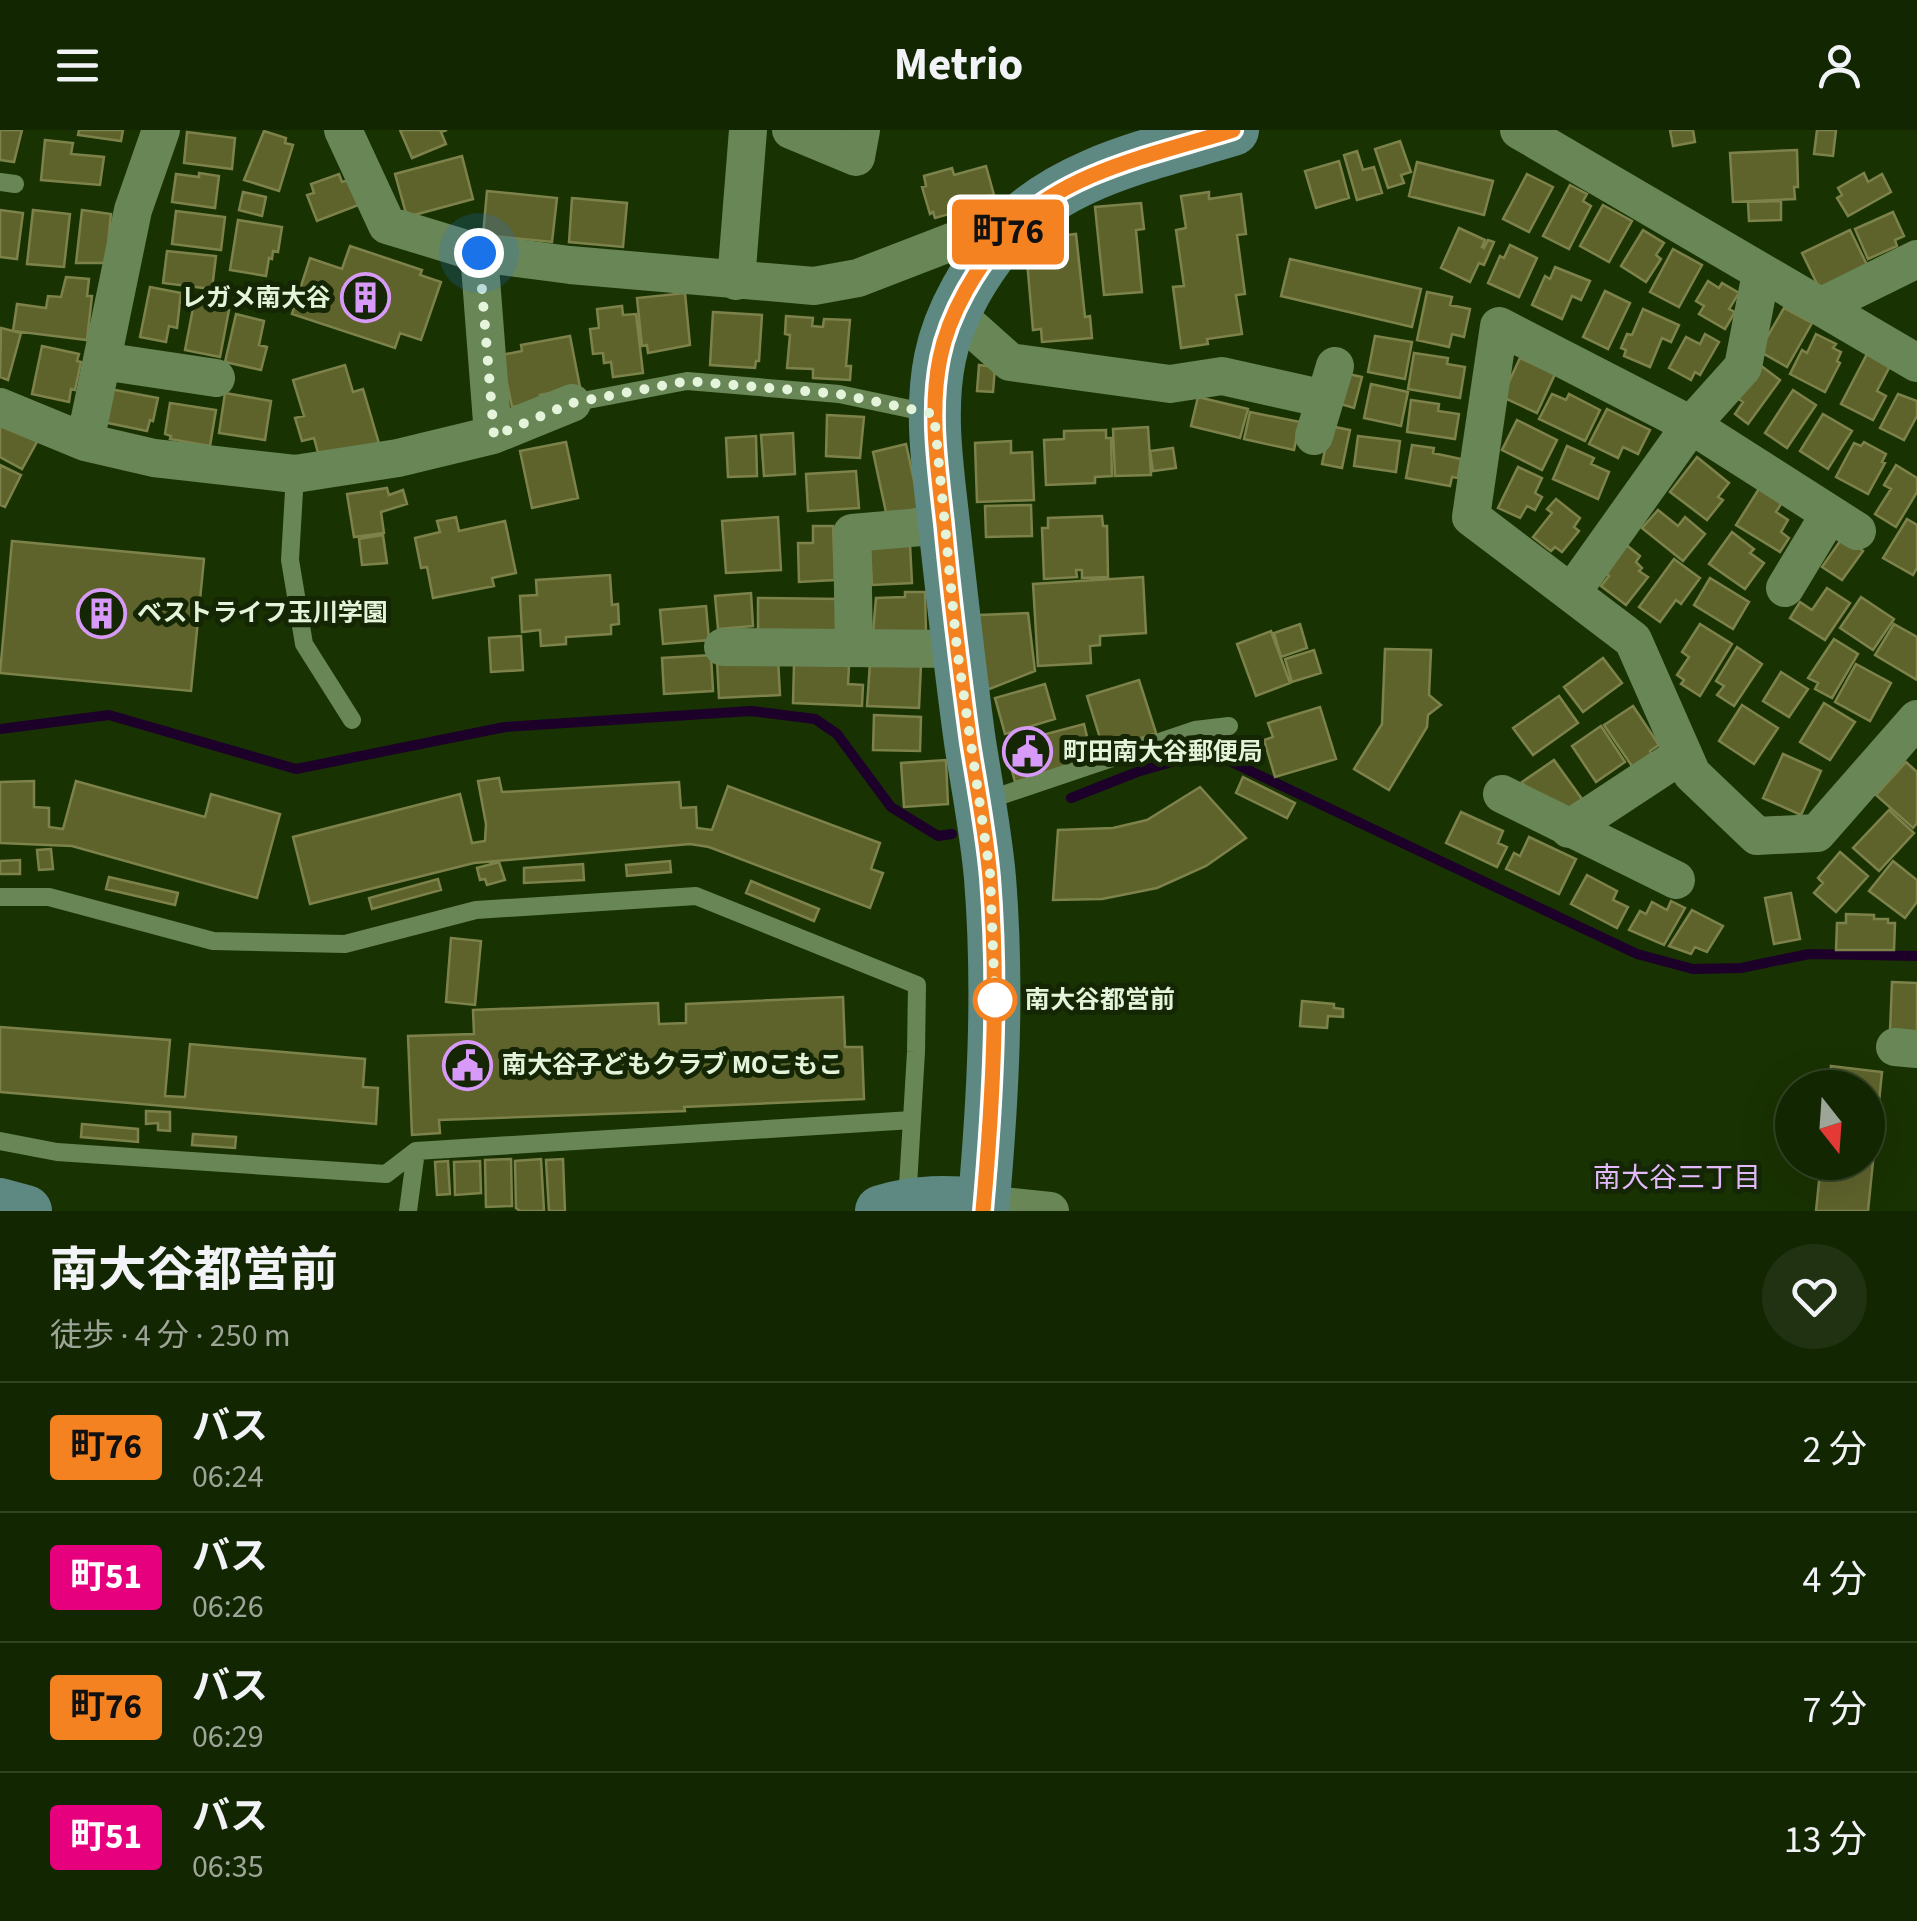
<!DOCTYPE html>
<html lang="ja">
<meta charset="utf-8">
<style>
body{margin:0;font-family:"Source Sans 3","Noto Sans JP",sans-serif;background:#203211;color:#f1f3f6;height:100vh;display:flex;flex-direction:column;font-size:38px;white-space:nowrap}
*{box-sizing:border-box;margin:0}
p{font-size:32px;color:#9da599}
.icon{flex:none;width:55px;height:55px;fill:none;stroke:currentColor;stroke-width:2;stroke-linecap:round;stroke-linejoin:round}
.map{position:relative;height:1081px;overflow:hidden}
.side{display:flex;flex-direction:column;background:#132602;flex:1}
.side>*{flex:none}
.badge{padding:0 20px;border-radius:8px;font-size:35px;line-height:65px}
.needle{width:65px;rotate:163deg}
.controls{position:absolute;left:1775px;top:940px;display:grid;gap:20px}
.controls a{display:grid;place-items:center;width:110px;height:110px;border-radius:50%;background:#132602;box-shadow:0 10px 40px #0002,0 0 0 2px #324324;font-size:50px}
.you{position:absolute;width:50px;height:50px;margin:-25px;border:8px solid #fff;border-radius:50%;background:#1a73e8;box-shadow:0 0 0 15px #1a73e833}
.map>.badge{position:absolute;translate:-50% -50%;box-shadow:0 0 0 5px #fff}
.round{display:grid;place-items:center;flex:none;width:105px;height:105px;border-radius:52px;background:#203211}
.head{display:flex;align-items:center;justify-content:space-between;height:170px;padding:0 50px}
h1{font-size:48px;font-weight:700;line-height:75px}
ul{padding:0;list-style:none}
li{display:flex;align-items:center;gap:30px;height:130px;padding:0 50px;border-top:2px solid #324324}
li div{flex:1}
li b{display:block;font-size:38px}
li em{font-style:normal}
li .badge{min-width:110px;font-weight:700;text-align:center}
header{display:flex;justify-content:space-between;align-items:center;height:130px;padding:0 50px;background:#132602;font-size:45px;font-weight:700}
.map>svg:first-child{display:block}
</style>
<header><svg class="icon" aria-label="menu" viewBox="0 0 24 24"><path d="M4 6h16M4 12h16M4 18h16"/></svg>Metrio<svg class="icon" aria-label="person" viewBox="0 0 24 24"><circle cx="12" cy="8" r="4"/><path d="M4 21q1-7 8-7t8 7"/></svg></header>
<div class="map">
<svg width="1917" height="1081" viewBox="0 0 1917 1081">
<rect width="100%" height="100%" fill="#193202"/>
<g fill="none" stroke-linecap="round" stroke-linejoin="round">
<path stroke="#1c0029" stroke-width="10" d="M0,599L109,585L296,639L505,597L751,581L815,589L837,604L891,677L938,706L952,704
M1071,668L1137,642L1199,624L1223,628L1637,824L1693,839L1741,838L1809,824L1917,826"/>
</g>
<path fill="#5e632c" stroke="#7d824b" stroke-width="2.5" d="M0,0H22L14,32L0,30Z
M79,0H123L121,11L78,5Z
M400,0H447L441,2L446,14L412,28Z
M1670,0H1693L1695,12L1673,16Z
M1817,0H1836L1833,26L1814,24Z
M264,1L286,8L285,13L293,15L279,61L244,50Z
M187,2L235,8L232,39L184,33Z
M45,10L73,13L71,24L104,27L100,55L41,50Z
M1400,11L1411,42L1401,45L1404,53L1388,58L1375,19Z
M1797,20L1798,57H1794L1795,69L1733,72L1730,23Z
M1357,21L1363,40L1374,37L1382,63L1357,70L1344,25Z
M462,26L473,69L407,87L395,44Z
M1339,31L1349,68L1316,78L1305,41Z
M1417,32L1493,51L1484,85L1409,66Z
M986,36L994,65L986,66L988,73L935,88L933,82L930,84L922,57L926,56L924,46L952,38L954,45Z
M199,43L219,46L215,78L172,72L176,44L199,47Z
M1864,43L1868,52L1882,44L1891,62L1848,86L1837,68L1842,65L1838,58Z
M339,44L342,52L352,49L361,74L317,91L307,65L314,63L311,54Z
M1527,44L1553,57L1529,102L1503,89Z
M1570,55L1587,64L1583,71L1591,76L1569,119L1543,106Z
M487,61L557,68L552,112L483,105Z
M243,62L266,67L262,86L239,80Z
M1209,62V69L1241,64L1246,104L1237,105L1245,164L1236,165L1242,204L1207,209L1208,214L1181,218L1173,157L1184,156L1176,100L1186,98L1181,66Z
M572,68L627,73L623,117L569,112Z
M1781,71V90L1749,91L1748,72Z
M1141,73L1144,99L1136,100L1142,162L1104,165L1095,77Z
M1603,75L1632,91L1609,132L1580,116Z
M0,80L23,83L17,129L0,127Z
M33,80L70,84L64,137L27,134Z
M82,80L111,84L106,133H76Z
M176,81L225,87L221,120L172,114Z
M1893,82L1904,106L1895,110L1897,116L1868,129L1855,99Z
M238,90L282,97L278,122L273,121L272,129L269,128L266,146L230,140Z
M1459,98L1485,110L1482,117L1484,118L1488,110L1494,112L1484,135L1479,133L1470,152L1441,138Z
M1643,100L1664,113L1656,125L1661,129L1646,152L1621,136Z
M1850,100L1869,139L1821,162L1802,123Z
M1076,104L1085,187L1090,186L1092,208L1042,212L1041,199L1033,200L1026,119L1051,117L1050,107Z
M1510,115L1537,128L1519,167L1488,153L1500,126L1504,128Z
M350,116L422,140L420,145L441,152L421,210L400,203L395,218L292,184L310,128L342,139Z
M1673,119L1702,135L1679,177L1650,162Z
M167,121L216,126L212,159L163,153Z
M1290,129L1421,159L1412,197L1281,166Z
M1555,137L1590,151L1581,170L1572,166L1562,189L1532,175L1545,146L1550,149Z
M66,147L89,149L87,166H92L87,210L13,201L17,174L46,178L48,166L61,167Z
M1708,151L1719,158L1722,153L1739,163L1729,179L1735,182L1725,199L1699,184L1704,176L1696,171Z
M150,157L181,163L177,198L169,196L166,212L140,207Z
M1605,161L1630,173L1608,219L1583,207Z
M1427,162L1452,167L1450,175L1470,179L1464,207L1452,204L1449,217L1417,210Z
M685,163L690,215L648,223L647,215L642,216L637,168Z
M194,173L229,180L220,227L185,220Z
M622,176L623,185L636,184L643,243L613,247L611,232L604,233L603,223L593,224L590,199L599,198L597,179Z
M1784,178L1812,193L1787,237L1759,221Z
M1643,179L1679,195L1671,212L1662,208L1650,237L1624,226L1626,220L1621,218L1627,204L1632,205Z
M713,182L762,185L759,231H756L755,238L710,235Z
M236,184L264,191L259,215L267,217L261,240L225,232Z
M786,186L813,188L812,196L823,197L824,189L850,190L846,236H851L850,250L813,248V239L787,238L790,205L785,204Z
M1,198L21,203L8,250L0,247Z
M1705,204L1719,212L1700,245L1695,242L1691,250L1669,238L1686,207L1700,214Z
M1816,204L1836,214L1833,218L1841,222L1837,231L1840,233L1825,262L1790,244L1802,220L1807,223Z
M570,206L580,257L540,265L542,272L512,277L501,225L522,221L521,215Z
M1375,206L1412,212L1405,249L1368,242Z
M42,216L79,224L77,231L81,232L75,260L71,259L69,272L32,264Z
M1414,223L1448,228L1447,234L1465,237L1460,268L1408,259Z
M1867,224L1890,236L1877,261L1886,266L1873,290L1841,274Z
M1520,228L1555,244L1537,283L1502,267Z
M345,235L353,262L363,259L380,317L321,334L314,308L302,311L295,288L304,286L293,250Z
M979,235L995,237L993,262L977,261Z
M1760,235L1780,250L1748,294L1735,284L1743,272L1737,268Z
M1344,243L1362,247L1354,278L1337,273Z
M1371,254L1408,262L1401,296L1364,288Z
M110,259L158,268L153,291L150,290L147,301L103,292Z
M1793,260L1816,275L1787,318L1765,303Z
M225,263L271,271L265,310L219,303Z
M1552,264L1566,270L1569,264L1600,280L1585,311L1539,289Z
M1898,264L1917,271V286L1904,310L1880,298Z
M1198,267L1248,279L1240,308L1191,296Z
M1411,270L1439,274L1438,281L1459,284L1455,309L1407,302Z
M170,273L216,280L210,316L170,309L171,306L165,304Z
M1607,279L1650,300L1638,324L1623,317L1618,328L1589,314Z
M1250,282L1300,292L1294,320L1244,309Z
M1823,284L1852,301L1828,339L1800,321Z
M827,285L864,287L860,328L826,326Z
M0,290L38,310L22,339L0,327Z
M1517,290L1557,310L1542,340L1502,320Z
M1330,296L1350,300L1342,338L1322,334Z
M1148,297L1151,345L1115,346L1113,299Z
M1106,300V308H1111L1112,346L1095,347V353L1046,355L1044,310L1064,309V301Z
M793,303L795,344L764,346L761,305Z
M756,306L757,346L728,347L726,308Z
M1358,306L1400,311L1396,342L1354,336Z
M1011,311V323L1032,322L1034,370L977,372L975,313Z
M566,312L578,368L532,378L520,321Z
M1864,312L1886,324L1882,332L1885,333L1868,364L1836,347L1854,313L1861,316Z
M906,314L920,378L887,387L873,322Z
M1412,315L1434,318L1433,323L1461,329L1458,348L1452,347L1450,356L1406,348Z
M1567,316L1594,328L1591,334L1609,342L1598,369L1553,349Z
M1173,318L1176,338L1153,341L1150,321Z
M1697,327L1729,353L1718,367L1723,370L1707,390L1670,362Z
M0,335L21,345L5,377L0,375Z
M1896,335L1917,348V362L1896,397L1875,384L1891,359L1884,355Z
M1518,337L1542,348L1535,363L1542,367L1535,380L1527,376L1520,388L1498,378Z
M856,341L859,378L808,381L806,344Z
M1762,354L1785,368L1776,382L1788,390L1781,402L1789,408L1780,422L1736,395Z
M387,358L389,365L403,360L407,374L381,382L384,403L354,407L347,364Z
M1556,369L1580,388L1574,397L1579,401L1562,422L1555,417L1551,421L1533,407L1552,383L1547,379Z
M1031,375L1032,406L986,407L985,376Z
M1658,380L1678,396L1685,387L1705,404L1683,431L1642,398Z
M1102,386L1103,396H1107L1108,447L1082,448V440H1076L1077,447L1044,449L1042,398H1048V388Z
M456,387L459,401L505,391L516,443L492,448L494,456L433,468L427,437L421,438L415,408L440,402L437,391Z
M778,387L781,440L726,443L722,391Z
M1907,389L1917,395V438L1913,445L1883,428Z
M813,396H833L835,450L799,452L798,413H813Z
M1732,402L1754,419L1750,423L1764,433L1745,459L1709,434Z
M383,405L387,433L362,435L359,409Z
M1843,407L1863,421L1842,450L1822,437Z
M12,411L204,429L191,561L0,543Z
M1624,413L1640,426L1636,432L1642,438L1639,441L1648,447L1626,475L1601,456L1609,446L1603,440Z
M910,414L912,453L872,455L870,417Z
M1674,429L1700,448L1681,474L1676,470L1660,492L1639,477Z
M610,445L612,475L618,474L619,494L611,495V504L566,507V514L541,516L540,500L522,502L520,466L537,465L536,450Z
M1143,447L1146,503L1100,506V515L1090,516L1091,533L1038,536L1033,454Z
M1710,448L1749,472L1733,499L1694,475Z
M1827,458L1850,473L1825,510L1790,488L1800,472L1812,480Z
M905,462H925L926,503H873L876,468L905,467Z
M751,463L753,496L718,499L715,466Z
M1861,467L1894,489L1873,520L1840,498Z
M758,468L841,469V502H758Z
M706,476L709,510L663,514L660,480Z
M1028,483L1035,541L987,560L979,485Z
M1300,494L1307,518L1281,527L1274,503Z
M1700,494L1732,514L1700,566L1681,554L1684,550L1677,545L1689,527L1682,522Z
M1894,494L1917,507V550L1875,525Z
M1271,501L1290,553L1256,566L1237,514Z
M521,506L523,540L491,542L489,508Z
M1834,509L1858,524L1832,568L1815,559L1818,553L1808,548Z
M1737,517L1762,534L1734,576L1717,565L1724,556L1716,551Z
M1385,519L1431,520L1429,565L1441,575L1428,585L1427,597L1389,660L1354,639L1382,594Z
M1314,520L1321,543L1292,552L1285,529Z
M711,525L713,561L664,564L662,528Z
M778,528L780,565L719,568L717,531Z
M1603,528L1622,553L1583,582L1564,557Z
M870,533L921,535L919,578L867,576Z
M794,534L849,536L848,554L863,555L862,576L793,573Z
M1856,534L1891,553L1870,591L1835,572Z
M1781,542L1808,559L1789,587L1763,571Z
M1139,550L1156,603L1104,621L1087,566Z
M1045,554L1055,589L1005,604L995,568Z
M1559,566L1578,593L1533,625L1513,598Z
M1824,573L1855,592L1830,630L1800,612Z
M1742,575L1778,598L1754,634L1719,611Z
M1633,576L1659,615L1650,621L1655,629L1636,642L1604,595Z
M1320,577L1336,629L1275,647L1264,610L1273,607L1268,593Z
M874,585L921,587L920,621L873,620Z
M1084,594L1092,628L1015,652L1005,615Z
M1601,596L1625,632L1596,652L1572,616Z
M1783,624L1821,641L1801,685L1763,668Z
M946,630L948,674L904,677L901,633Z
M1554,630L1582,669L1564,681L1536,672L1522,652Z
M1906,632L1917,642V693L1913,698L1876,665Z
M1243,647L1295,673L1287,688L1236,663Z
M499,648L502,662L679,652L681,678L696,677L697,698L712,700L728,656L880,713L871,739L883,743L870,778L709,717L690,714L474,733L310,774L293,707L460,664L472,713L485,711L486,694L478,651Z
M34,651V677L49,678V697L63,699L76,651L205,687L211,664L280,684L257,768L72,716L0,713V652Z
M1200,657L1246,708L1206,736L1157,758L1102,769L1053,770L1058,700L1113,698L1147,690Z
M1889,680L1914,703L1879,741L1853,718Z
M1461,682L1503,701L1498,713L1507,717L1497,737L1446,713Z
M1529,707L1576,729L1559,764L1506,739L1514,723L1520,726Z
M51,719L53,739L39,740L37,720Z
M1840,722L1868,746L1836,782L1814,763L1823,753L1818,748Z
M20,730V744H0V731Z
M670,731L671,742L627,746L626,735Z
M1893,731L1917,750V772L1905,788L1869,761Z
M499,732L505,750L487,755L485,749L480,750L477,738Z
M583,734L584,750L524,753V738Z
M1587,745L1617,761L1613,770L1628,777L1617,798L1571,774Z
M109,747L178,763L175,775L106,759Z
M438,749L441,760L372,779L369,768Z
M751,751L819,779L814,791L746,763Z
M1791,763L1800,809L1774,814L1765,768Z
M1671,771L1685,778L1664,815L1629,800L1640,781L1646,784L1652,772L1667,780Z
M1692,780L1723,796L1707,822L1695,817L1691,824L1669,816Z
M1846,784L1874,785V789H1888V793H1895L1894,820H1836L1837,793H1846Z
M451,808L481,811L475,875L446,872Z
M1892,852L1917,853V902L1890,901Z
M843,867L845,917H862L864,969L684,977L685,981L439,990L440,1003L412,1005L408,906L474,904L473,880L658,873L659,894L686,893V874Z
M1302,871L1334,874V878L1343,879V887L1328,886L1327,898L1300,896Z
M0,897L170,910L165,966L185,967L190,914L365,929L363,957L378,958L376,994L0,962Z
M1831,936L1882,942L1868,1081H1816L1821,1032H1868V958H1829Z
M146,981L170,982V1001L158,1000V993L146,994Z
M82,994L138,999V1012L81,1007Z
M193,1004L236,1007L235,1018L192,1015Z
M511,1029L512,1076L486,1077L485,1030Z
M541,1029L544,1081H520L516,1078L515,1031Z
M563,1029L565,1081H549L546,1030Z
M448,1031L450,1064L437,1065L435,1032Z
M480,1031L481,1063L455,1065L454,1032Z"/>
<g fill="none" stroke-linecap="round" stroke-linejoin="round">
<path stroke="#698656" stroke-width="18" d="M0,52L15,54
M572,273L687,251L839,264L929,283
M295,344L290,430L304,514L352,590
M985,671L1195,600L1229,596
M0,767H49L213,811L345,814L476,780L696,766L917,855L916,922L907,1072
M0,1011L57,1022L386,1044L416,1021L912,990
M408,1081L416,1021"/>
<path stroke="#698656" stroke-width="38" d="M343,0L387,95L479,123L570,135L814,156L858,148L985,99L1009,101
M791,0L856,27L861,0
M1519,0L1917,233
M479,123L493,305
M736,151L748,0
M1824,175L1917,129
M955,183L1010,232L1170,254L1222,246L1325,269
M102,231L216,248
M0,277L85,312L154,328L295,344L398,328L493,305L572,273
M1314,306L1335,236
M85,312L133,80L161,0
M1857,401L1691,295L1499,196L1471,387L1633,510L1692,644L1757,706L1817,703L1917,589
M1785,458L1829,385
M1572,462L1691,295L1743,237L1761,143
M723,517L957,519
M854,518L852,403L944,395
M1502,664L1676,750
M1569,699L1683,624
M1895,917L1917,919
M984,1074L1050,1081"/>
<path stroke="#5d8982" stroke-width="52" d="M0,1074L26,1081
M881,1081C916,1070 948,1071 984,1074
M983,1081C993,969 999,860 990,748C986,702 977,657 970,612C960,540 952,467 944,394C938,340 929,282 940,228C949,183 977,136 1008,102C1063,41 1158,23 1233,0"/>
</g>
<g fill="none" stroke-linecap="round" stroke-linejoin="round">
<defs>
<path id="line" d="M983,1081C993,969 999,860 990,748C986,702 977,657 970,613C960,540 951,467 944,394C938,339 929,282 940,228C949,183 977,136 1008,102C1063,41 1158,24 1233,0"/>
</defs>
<use href="#line" stroke="#fff" stroke-width="22"/>
<use href="#line" stroke="#f58220" stroke-width="15"/>
<path stroke="#e4f4da" stroke-width="10" stroke-dasharray="0 18" d="M479,123L494,306L572,273L687,251L839,264L934,284L957,519L990,743L995,870"/>
</g>
<defs>
<symbol id="building-ring" viewBox="-11 -11 22 22"><circle r="9.5" fill="#142604" stroke="#d89af8" stroke-width="1.5"/><path d="M-4-6H4V6H1V3H-1V6H-4ZM-2.5-4.3h1.7v1.8h-1.7ZM.8-4.3h1.7v1.8H.8ZM-2.5-1h1.7V.8h-1.7ZM.8-1h1.7V.8H.8Z" fill="#d89af8"/></symbol>
<symbol id="civic-ring" viewBox="-11 -11 22 22"><circle r="9.5" fill="#142604" stroke="#d89af8" stroke-width="1.5"/><path d="M-.6-6.5H3V-4.5H.6V-3L4-1V1h2V6H-6V1h2V-1L-.6-3ZM-1.2 2.5V6h2.4V2.5Z" fill="#d89af8"/></symbol>
</defs>
<g fill-rule="evenodd">
<use href="#building-ring" x="338" y="140" width="55" height="55"/>
<use href="#building-ring" x="74" y="456" width="55" height="55"/>
<use href="#civic-ring" x="1000" y="594" width="55" height="55"/>
<use href="#civic-ring" x="440" y="908" width="55" height="55"/>
</g>
<circle fill="#fff" stroke="#f58220" stroke-width="5" cx="995" cy="870" r="20"/>
<g text-anchor="middle" dominant-baseline="central" stroke-width="10" stroke-linejoin="round" paint-order="stroke">
<g font-size="25" font-weight="bold" fill="#e4f4da" stroke="#142604" text-anchor="start">
<text x="331" y="168" text-anchor="end">レガメ南大谷</text>
<text x="137" y="483">ベストライフ玉川学園</text>
<text x="1063" y="622">町田南大谷郵便局</text>
<text x="502" y="935">南大谷子どもクラブ MOこもこ</text>
</g>
<g font-size="25" font-weight="bold" fill="#e4f4da" stroke="#142604" text-anchor="start">
<text x="1025" y="870">南大谷都営前</text>
</g>
<g font-size="28" fill="#e4b9fb" stroke="#142604">
<text x="1677" y="1048">南大谷三丁目</text>
</g>
</g>
</svg>
<div class="controls">
<a><svg class="needle" viewBox="-14 -14 28 28"><path d="M0-13l5 13h-10z" fill="#e53935"/><path d="M0 13l5-13h-10z" fill="#9da599"/></svg></a>
</div>
<div class="you" style="left:479px;top:123px"></div>
<b class="badge" style="left:1008px;top:102px;background:#f58220;color:#111">町76</b>
</div>
<section class="side">
<div class="head"><div><h1>南大谷都営前</h1><p>徒歩 · 4 分 · 250 m</p></div><a class="round"><svg class="icon" aria-label="heart" viewBox="0 0 24 24"><path d="M12 20l-8-8c-3-5 5-10 8-4 3-6 11-1 8 4z"/></svg></a></div>
<ul>
<li><span class="badge" style="background:#f58220;color:#111">町76</span><div><b>バス</b><p>06:24</p></div><em>2 分</em></li>
<li><span class="badge" style="background:#e6007e;color:#fff">町51</span><div><b>バス</b><p>06:26</p></div><em>4 分</em></li>
<li><span class="badge" style="background:#f58220;color:#111">町76</span><div><b>バス</b><p>06:29</p></div><em>7 分</em></li>
<li><span class="badge" style="background:#e6007e;color:#fff">町51</span><div><b>バス</b><p>06:35</p></div><em>13 分</em></li>
</ul>
</section>
